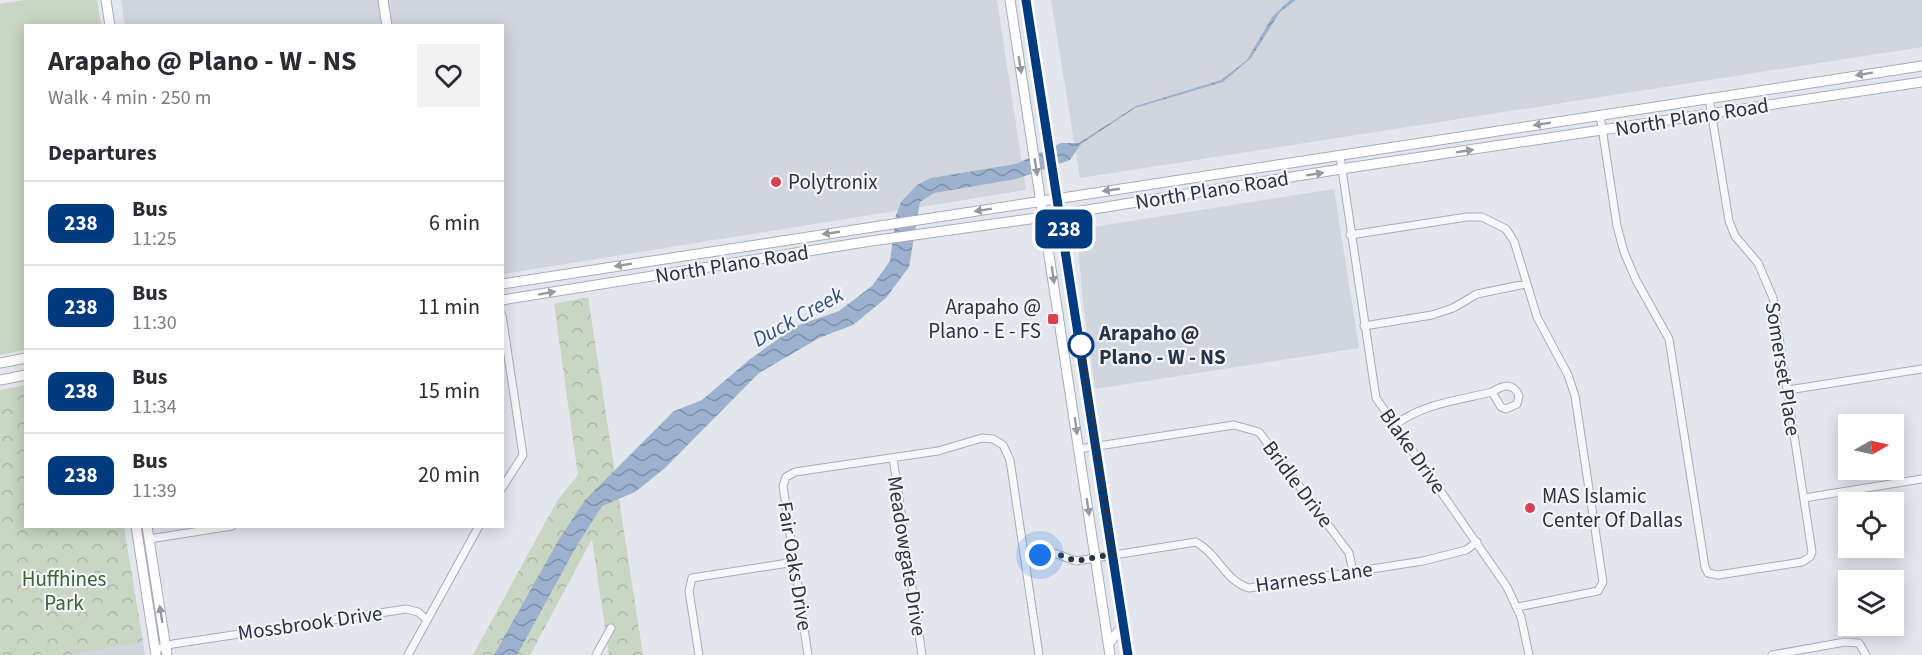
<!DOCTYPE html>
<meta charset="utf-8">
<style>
body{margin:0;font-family:"Source Sans 3",sans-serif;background:#f2f2f3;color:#2b2b33;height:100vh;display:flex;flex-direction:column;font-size:22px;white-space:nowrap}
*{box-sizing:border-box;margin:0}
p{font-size:20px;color:#7c7c81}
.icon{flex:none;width:33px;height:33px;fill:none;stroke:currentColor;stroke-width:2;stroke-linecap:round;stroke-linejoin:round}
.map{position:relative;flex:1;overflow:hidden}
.side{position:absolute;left:24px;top:24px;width:480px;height:504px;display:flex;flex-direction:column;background:#fff;border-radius:0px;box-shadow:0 3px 15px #0003}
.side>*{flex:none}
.badge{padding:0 12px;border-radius:9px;font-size:21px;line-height:39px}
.needle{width:39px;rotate:81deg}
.tools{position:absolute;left:1838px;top:414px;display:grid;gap:12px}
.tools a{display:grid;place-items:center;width:66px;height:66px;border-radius:0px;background:#fff;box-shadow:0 3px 15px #0003;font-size:30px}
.you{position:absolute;width:30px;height:30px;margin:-15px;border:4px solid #fff;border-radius:50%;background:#1a73e8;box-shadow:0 0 0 9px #1a73e833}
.map>.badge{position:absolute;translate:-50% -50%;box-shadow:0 0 0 3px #fff}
h2{padding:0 24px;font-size:22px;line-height:54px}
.round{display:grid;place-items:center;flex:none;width:63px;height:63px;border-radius:0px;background:#f2f2f3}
.headline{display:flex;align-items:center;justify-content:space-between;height:102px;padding:0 24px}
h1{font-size:28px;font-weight:700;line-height:45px}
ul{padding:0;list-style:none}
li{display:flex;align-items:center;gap:18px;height:84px;padding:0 24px;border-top:2px solid #e1e1e2}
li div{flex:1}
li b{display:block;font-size:22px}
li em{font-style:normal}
li .badge{min-width:66px;font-weight:700;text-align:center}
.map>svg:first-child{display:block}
</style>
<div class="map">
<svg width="1922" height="655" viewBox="0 0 1922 655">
<defs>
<pattern id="park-crowns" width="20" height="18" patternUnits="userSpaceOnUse" patternTransform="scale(1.5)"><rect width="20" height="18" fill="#c8d6c3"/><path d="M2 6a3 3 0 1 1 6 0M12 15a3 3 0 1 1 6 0" fill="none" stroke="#acb8a9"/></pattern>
<pattern id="water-waves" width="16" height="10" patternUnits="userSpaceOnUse" patternTransform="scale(1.5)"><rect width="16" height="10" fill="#9cb2ce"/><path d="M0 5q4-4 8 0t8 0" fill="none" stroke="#7f91a9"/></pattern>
</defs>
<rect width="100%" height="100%" fill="#e3e6ec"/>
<path fill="#d1d5de" d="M121,0H997L1026,190L503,274L502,26L125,25Z
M1051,0H1922V47L1080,178Z
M1334,189L1359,348L1095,389L1083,303L1077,234L1080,229Z
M143,642L145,655H68Z"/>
<path fill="#c8d6c3" d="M24,0H97L101,25L26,26L25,350L0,355V4Z"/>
<path fill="url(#park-crowns)" d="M588,297L643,655H609L592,539L530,655H473L557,501L578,475L554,304Z
M25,385L26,526L124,527L143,642L68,655H0V390Z"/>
<path fill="url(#water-waves)" d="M1290,0H1296L1280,12L1251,58L1223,82L1135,108L1081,144L1070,160L1016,179L934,193L920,202L909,267L886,298L853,325L819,338L759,373L665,468L635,492L602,506L576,547L517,655H494L558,541L585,500L674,411L702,400L749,360L796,326L839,311L872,286L890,261L896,215L901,202L917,185L931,178L1016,164L1061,143H1079L1136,106L1221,80L1247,60L1272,17Z"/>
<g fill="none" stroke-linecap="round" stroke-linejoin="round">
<defs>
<path id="street" d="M1600,115L1617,226L1624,252L1636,280L1669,339L1705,567L1708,573L1718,575L1802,562L1810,557L1812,552L1773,298L1758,263L1735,236L1729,221L1709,98
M1340,156L1376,398L1507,587L1521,617L1529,655
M1350,235L1467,217H1482L1506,229L1514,241L1537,317L1568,375L1575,396L1603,582L1598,591L1518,607
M502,315L523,455L502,488
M1364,326L1432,315L1453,308L1477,294L1526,284
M1788,390L1922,369
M1394,426C1420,404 1460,400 1492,392C1504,385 1513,382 1519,396L1517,404L1506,409L1501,407L1492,392
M1079,449L1234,425L1259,432L1349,553L1353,572
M893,458L922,655
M1804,498L1922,479
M149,539L232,526
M1025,557L1054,553L1076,561L1196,542C1218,554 1225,581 1249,588L1423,561L1466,550L1477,542
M155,650L173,644L406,609L418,612L427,620
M408,655L479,526
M596,655L611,628
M699,655L689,591L692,578L795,562
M808,655L783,486L786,477L795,472L938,451L982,438L993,439L1003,445L1010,460L1039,655
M1772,655L1845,642L1859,643L1866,655"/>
<path id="secondary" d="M106,0L110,26
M383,0L387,26
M1010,0L1110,655
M1026,0L1129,655
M502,284L1922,66
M502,300L871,241L1044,217L1341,169L1922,82
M0,363L26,358
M0,380L26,375
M136,526L156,655
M147,526L167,655
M1108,644L1124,625"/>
</defs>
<use href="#street" stroke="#a7adb7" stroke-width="9"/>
<use href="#secondary" stroke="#a7adb7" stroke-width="11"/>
<use href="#street" stroke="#f6f7fa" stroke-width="7"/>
<use href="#secondary" stroke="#fff" stroke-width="9"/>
</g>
<defs><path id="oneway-solid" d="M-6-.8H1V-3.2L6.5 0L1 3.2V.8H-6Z" transform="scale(1.5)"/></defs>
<g fill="#9499a2">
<use href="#oneway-solid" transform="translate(1020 65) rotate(81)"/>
<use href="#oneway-solid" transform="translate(1864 74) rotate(171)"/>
<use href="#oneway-solid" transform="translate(1542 124) rotate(171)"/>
<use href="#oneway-solid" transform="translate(1465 151) rotate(-9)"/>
<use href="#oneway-solid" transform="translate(1036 167) rotate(81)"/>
<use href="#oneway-solid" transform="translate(1315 174) rotate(-9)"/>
<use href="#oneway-solid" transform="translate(1111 190) rotate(172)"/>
<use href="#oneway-solid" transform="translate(983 210) rotate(171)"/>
<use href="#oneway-solid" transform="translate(831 233) rotate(172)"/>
<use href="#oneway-solid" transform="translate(623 265) rotate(171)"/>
<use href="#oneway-solid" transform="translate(1053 275) rotate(82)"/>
<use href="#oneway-solid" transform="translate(547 293) rotate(-10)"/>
<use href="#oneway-solid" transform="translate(1076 426) rotate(82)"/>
<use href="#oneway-solid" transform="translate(1088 507) rotate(81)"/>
<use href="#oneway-solid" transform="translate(161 614) rotate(-99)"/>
</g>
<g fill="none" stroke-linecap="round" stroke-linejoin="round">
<defs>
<path id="line" d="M1026,0L1128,655"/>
</defs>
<use href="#line" stroke="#fff" stroke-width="14"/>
<use href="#line" stroke="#003b80" stroke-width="9"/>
<path stroke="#293346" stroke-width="6" stroke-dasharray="0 10.8" d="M1040,555L1054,553L1076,561L1113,554L1081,345"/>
</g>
<g fill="#d84152" stroke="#f3f5f9" stroke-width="2">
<circle cx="776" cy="182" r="6"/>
<rect x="1047" y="313" width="12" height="12" rx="3"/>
<circle cx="1530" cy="508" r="6"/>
</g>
<circle fill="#fff" stroke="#003b80" stroke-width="3" cx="1081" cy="345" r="12"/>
<g text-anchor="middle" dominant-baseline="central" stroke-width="4.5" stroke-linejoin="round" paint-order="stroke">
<g font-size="21" fill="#293346" stroke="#f3f5f9">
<text transform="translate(1692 117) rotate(-9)">North Plano Road</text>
<text transform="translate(1212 190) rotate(-9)">North Plano Road</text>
<text transform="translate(732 264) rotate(-9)">North Plano Road</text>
<text transform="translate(1783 369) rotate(81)">Somerset Place</text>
<text transform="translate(1413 451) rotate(55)">Blake Drive</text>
<text transform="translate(1298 484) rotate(53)">Bridle Drive</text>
<text transform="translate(907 556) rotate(81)">Meadowgate Drive</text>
<text transform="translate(795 566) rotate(81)">Fair Oaks Drive</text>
<text transform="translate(1314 577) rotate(-8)">Harness Lane</text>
<text transform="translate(310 623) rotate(-8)">Mossbrook Drive</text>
</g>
<g font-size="21" fill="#293346" stroke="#f3f5f9" text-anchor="start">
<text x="788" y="182">Polytronix</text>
<text x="1041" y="307" text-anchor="end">Arapaho @<tspan x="1041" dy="24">Plano - E - FS</tspan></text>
<text x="1542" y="496">MAS Islamic<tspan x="1542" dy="24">Center Of Dallas</tspan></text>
</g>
<g font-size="21" font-weight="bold" fill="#293346" stroke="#f3f5f9" text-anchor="start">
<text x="1099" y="333">Arapaho @<tspan x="1099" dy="24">Plano - W - NS</tspan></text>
</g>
<g font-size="21" fill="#3c6235" stroke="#f3f5f9">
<text x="64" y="579">Huffhines<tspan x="64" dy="24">Park</tspan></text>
</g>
<g font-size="22" font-style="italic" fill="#30507d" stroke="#f3f5f9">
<text transform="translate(798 317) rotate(-29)">Duck Creek</text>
</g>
</g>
</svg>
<div class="tools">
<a><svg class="needle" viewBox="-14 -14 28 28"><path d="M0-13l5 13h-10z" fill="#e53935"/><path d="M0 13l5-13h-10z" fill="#7c7c81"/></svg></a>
<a><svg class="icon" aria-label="locate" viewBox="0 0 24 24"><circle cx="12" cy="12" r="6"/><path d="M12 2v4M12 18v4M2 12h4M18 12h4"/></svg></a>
<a><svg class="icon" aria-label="layers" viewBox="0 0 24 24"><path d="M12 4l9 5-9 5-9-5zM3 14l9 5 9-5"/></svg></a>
</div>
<div class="you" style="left:1040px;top:555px"></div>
<b class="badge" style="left:1064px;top:229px;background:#003b80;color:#fff">238</b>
<section class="side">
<div class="headline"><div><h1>Arapaho @ Plano - W - NS</h1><p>Walk · 4 min · 250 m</p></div><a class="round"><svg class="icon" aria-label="heart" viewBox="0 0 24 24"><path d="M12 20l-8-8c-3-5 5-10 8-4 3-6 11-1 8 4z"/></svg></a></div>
<h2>Departures</h2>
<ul>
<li><span class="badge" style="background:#003b80;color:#fff">238</span><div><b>Bus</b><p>11:25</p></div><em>6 min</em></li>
<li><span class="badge" style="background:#003b80;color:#fff">238</span><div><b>Bus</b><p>11:30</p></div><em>11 min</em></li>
<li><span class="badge" style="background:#003b80;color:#fff">238</span><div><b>Bus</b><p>11:34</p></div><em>15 min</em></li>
<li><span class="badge" style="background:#003b80;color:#fff">238</span><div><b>Bus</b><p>11:39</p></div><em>20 min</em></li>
</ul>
</section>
</div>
